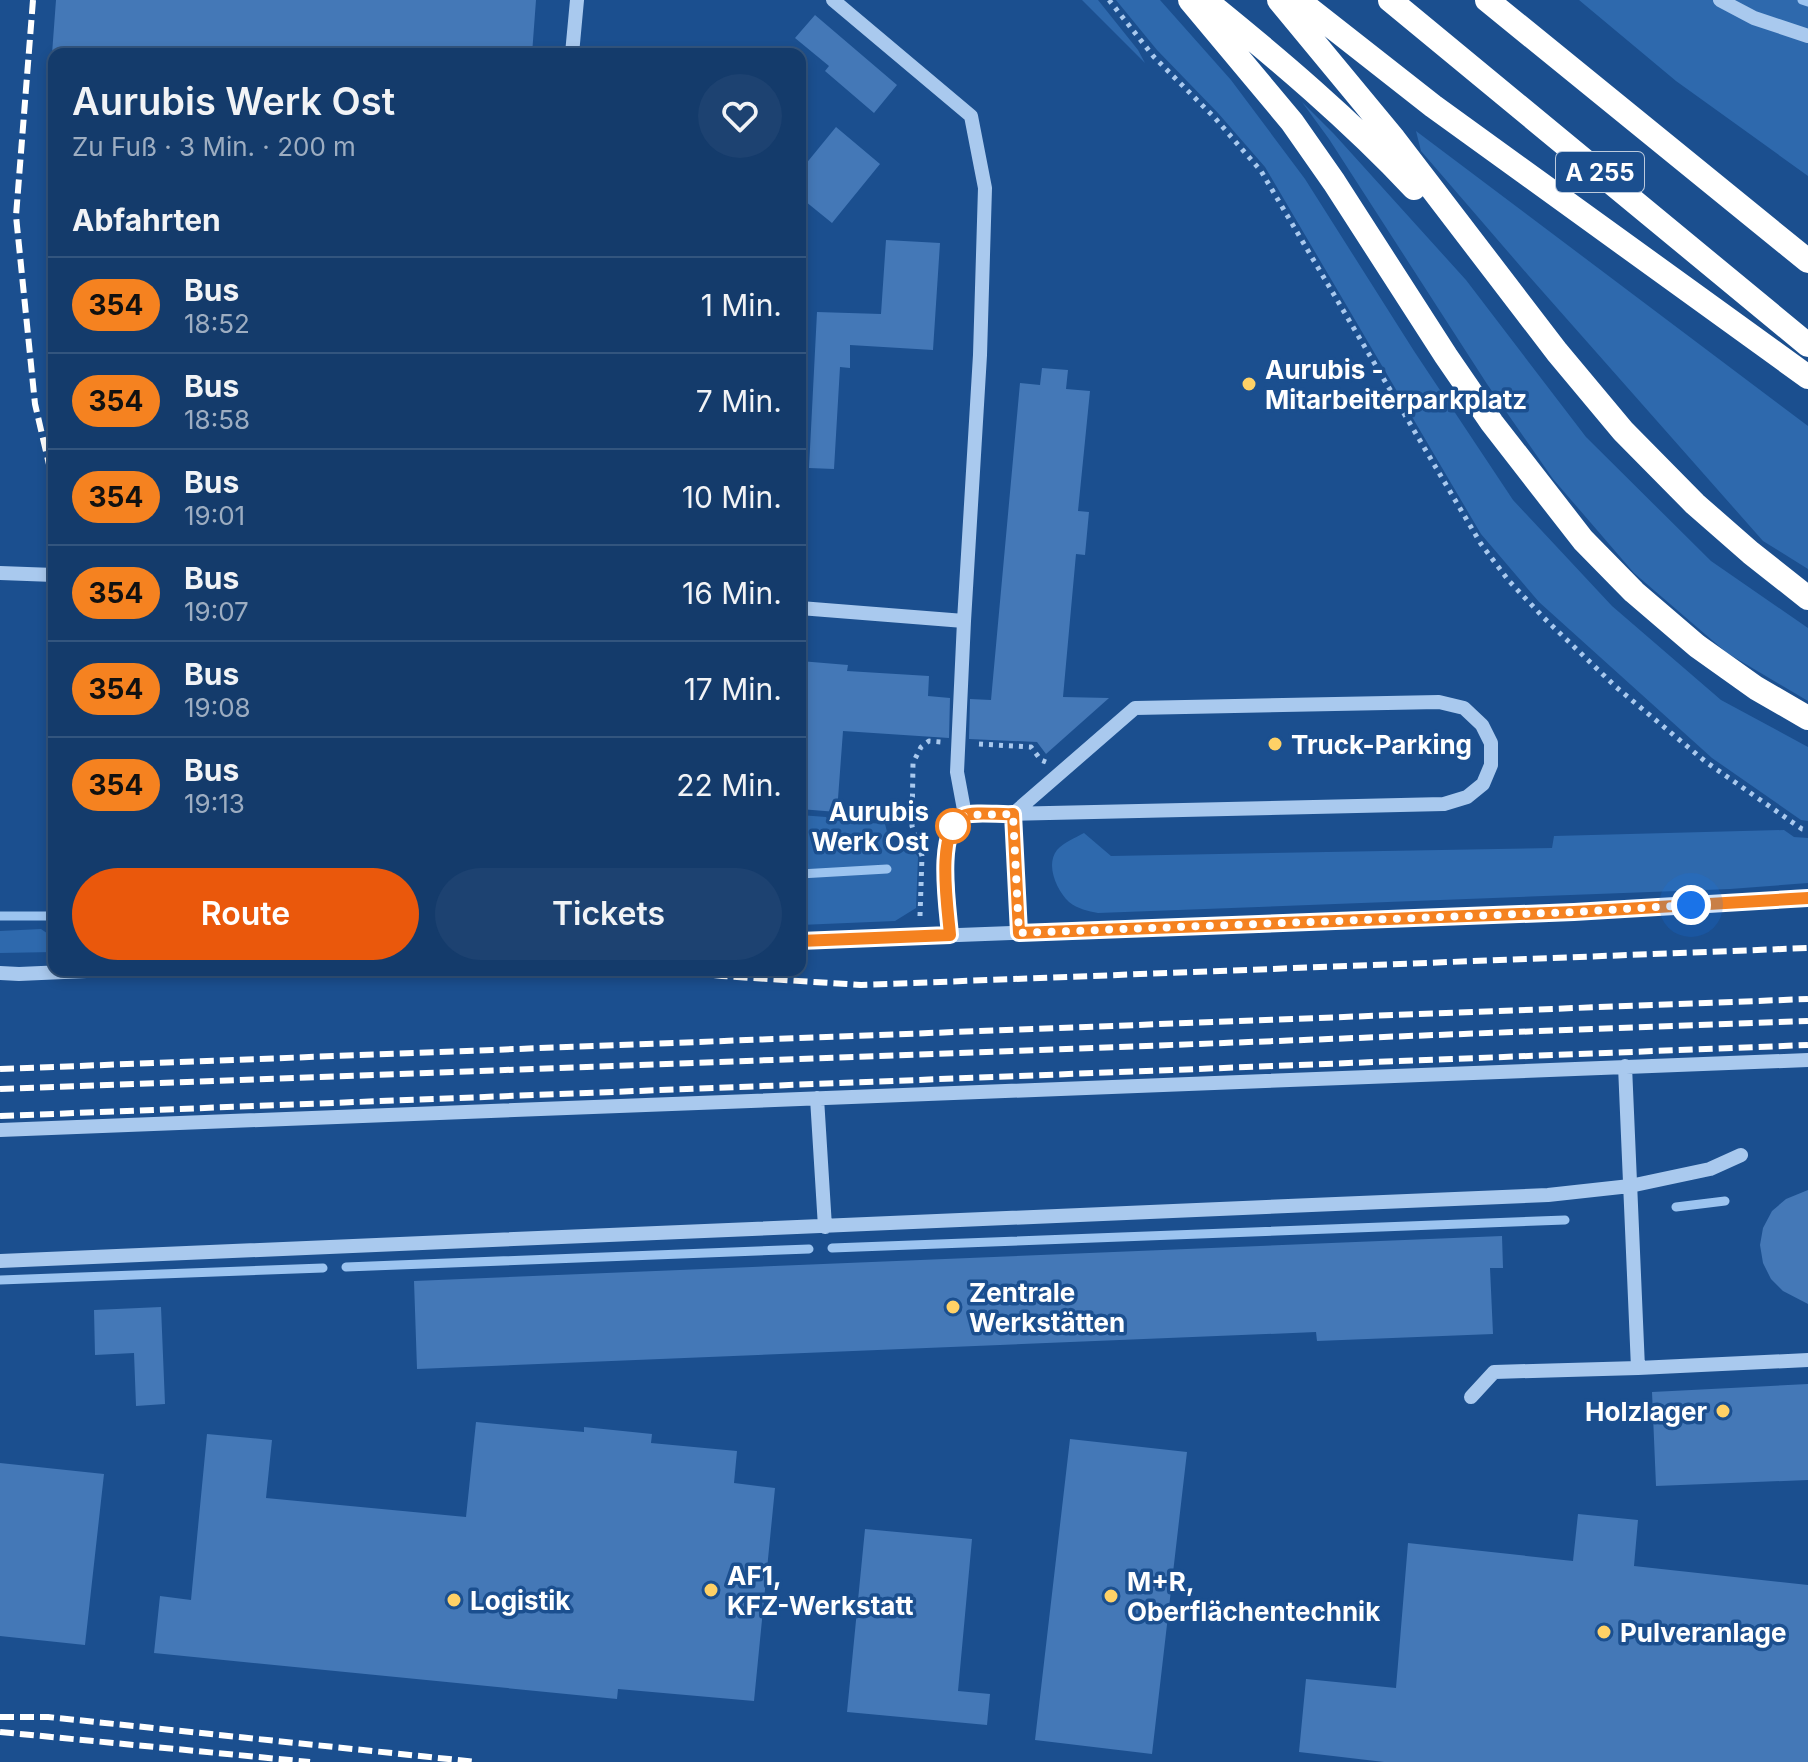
<!DOCTYPE html>
<html lang="de">
<meta charset="utf-8">
<style>
body{margin:0;font-family:Inter,sans-serif;background:#1d4271;color:#f1f3f6;height:100vh;display:flex;flex-direction:column;font-size:30px;white-space:nowrap}
*{box-sizing:border-box;margin:0}
p{font-size:26px;color:#9dadc1}
.icon{flex:none;width:44px;height:44px;fill:none;stroke:currentColor;stroke-width:2;stroke-linecap:round;stroke-linejoin:round}
.map{position:relative;flex:1;overflow:hidden}
.details{position:absolute;left:48px;top:48px;width:758px;height:928px;display:flex;flex-direction:column;background:#143b6b;border-radius:16px;box-shadow:0 4px 12px #0003,0 0 0 2px #33557e}
.details>*{flex:none}
.badge{padding:0 16px;border-radius:26px;font-size:28px;line-height:52px}
.you{position:absolute;width:40px;height:40px;margin:-20px;border:6px solid #fff;border-radius:50%;background:#1a73e8;box-shadow:0 0 0 12px #1a73e833}
.map>.badge{position:absolute;translate:-50% -50%;box-shadow:0 0 0 4px #fff}
h2{padding:0 24px;font-size:30px;line-height:72px}
.round{display:grid;place-items:center;flex:none;width:84px;height:84px;border-radius:42px;background:#1d4271}
.headline{display:flex;align-items:center;justify-content:space-between;height:136px;padding:0 24px}
h1{font-size:38px;font-weight:600;line-height:60px}
.button{display:flex;gap:16px;margin-top:auto;padding:16px 24px}
.button a{flex:1;height:92px;border-radius:48px;background:#ea580c;color:#fff;font-size:32px;font-weight:600;line-height:92px;text-align:center}
.button a+a{background:#1d4271;color:#f1f3f6}
ul{padding:0;list-style:none}
li{display:flex;align-items:center;gap:24px;height:96px;padding:0 24px;border-top:2px solid #33557e}
li div{flex:1}
li b{display:block;font-size:30px}
li em{font-style:normal}
li .badge{min-width:88px;font-weight:700;text-align:center}
.map>svg:first-child{display:block}
</style>
<div class="map">
<svg width="1808" height="1762" viewBox="0 0 1808 1762">
<rect width="100%" height="100%" fill="#1b4f8f"/>
<path fill="#2e69ad" d="M1082,0H1098L1138,50L1145,63Z
M1116,0H1160L1231,80L1305,179L1414,351L1513,500L1612,606L1721,700L1808,747V821L1801,820L1712,758L1539,602L1481,534L1265,167L1218,113L1157,50Z
M1579,0H1808V176L1676,81Z
M1302,102L1334,134L1466,280L1586,437L1711,561L1808,628V701L1727,653L1634,573L1553,479L1487,384L1329,139Z
M1416,131L1808,426V569L1763,541L1528,275L1421,151Z
M800,815L826,817L828,820L885,824L892,851L913,850L918,857L916,908L895,921L800,925Z
M1784,830L1794,837L1808,838V883L1730,889L1098,913C1088,911 1078,909 1069,902C1057,891 1045,865 1057,850C1064,842 1075,838 1084,833L1111,856L1552,848L1554,836Z
M41,929L54,938V952L0,953V931Z"/>
<g fill="none" stroke-linecap="round" stroke-linejoin="round">
<path stroke="#9cc4f0" stroke-width="9" d="M1802,0L1808,2
M800,874L887,869
M0,916H54
M1676,1207L1725,1201
M832,1248L1565,1220
M346,1267L809,1249
M0,1280L323,1268"/>
</g>
<path fill="#4478b7" d="M56,0H536L532,54H52Z
M815,15L897,85L874,113L825,71L829,66L795,38Z
M836,127L880,164L832,223L800,197V171Z
M886,240L940,243L933,350L850,345V368L840,367L834,469L809,468L817,312L881,314Z
M1042,368L1068,370L1066,389L1090,391L1078,511L1089,512L1085,555L1076,554L1063,697L1109,698L1046,754L1037,742L969,739L970,699L991,700L1020,383L1040,385Z
M800,661L848,665L847,671L929,676L928,696L950,698L949,738L843,731L837,812L800,809Z
M1808,1190V1304L1783,1291L1771,1279L1763,1263L1760,1245L1763,1228L1772,1211L1786,1199Z
M1502,1236L1503,1268H1490L1493,1334L1317,1341L1316,1332L417,1369L414,1281Z
M161,1307L165,1404L136,1406L134,1353L95,1355L94,1310Z
M1808,1384V1480L1656,1486L1652,1392Z
M476,1422L584,1432V1427L652,1434L651,1443L737,1451L734,1483L775,1488L754,1701L618,1689L617,1699L154,1653L160,1596L191,1600L207,1434L272,1440L266,1498L466,1517Z
M1070,1439L1187,1452L1152,1754L1035,1740Z
M0,1463L104,1474L85,1645L0,1636Z
M1578,1514L1638,1520L1634,1566L1808,1585V1762H1384L1299,1752L1306,1679L1396,1688L1408,1543L1573,1561Z
M865,1529L972,1539L958,1691L990,1694L987,1725L847,1712Z"/>
<g fill="none" stroke-linecap="round" stroke-linejoin="round">
<path stroke="#a9c9ee" stroke-width="5" stroke-dasharray="4 6" stroke-linecap="butt" d="M1109,0L1154,57L1214,117L1261,171L1481,544L1509,581L1544,618L1616,687L1706,762L1802,829L1808,830
M979,744L1031,747L1041,760L1046,762
M920,916L922,856L912,826L913,763L921,747L929,741L941,742"/>
<path stroke="#a9c9ee" stroke-width="14" d="M833,0L971,116L985,188L980,355L964,621L957,772L965,815
M1720,0L1754,18L1808,36
M572,54L577,0
M0,573L54,575
M800,608L964,621
M1013,814L1019,933
M950,935L946,860L948,839L954,823L965,815L1444,804L1467,797L1483,784L1491,765V743L1482,725L1464,708L1439,702L1135,708L1013,814
M800,941L1574,912L1808,898
M0,973L19,974L109,970
M817,1098L825,1227
M0,1130L1808,1060
M0,1261L1548,1195L1630,1186L1710,1169L1741,1155
M1638,1368L1808,1360
M1471,1397L1494,1372L1638,1368L1625,1066"/>
<path stroke="#fff" stroke-width="24" d="M1190,0L1292,122L1334,182L1446,356L1492,423L1583,540L1634,592L1697,646L1756,688L1808,718
M1205,0C1278,59 1350,120 1414,188
M1279,0L1394,139L1557,352L1623,431L1695,504L1751,553L1808,598
M1298,0L1433,106L1808,377
M1390,0L1808,345
M1487,0L1808,261"/>
<path stroke="#fff" stroke-width="6" stroke-dasharray="14 6" stroke-linecap="butt" d="M33,0L16,216L35,404L54,486
M674,970L722,976L861,985L1808,948
M0,1069L1808,999
M0,1089L1808,1021
M0,1116L1808,1045
M0,1717H48L477,1762
M0,1732L310,1762"/>
</g>
<g fill="none" stroke-linecap="round" stroke-linejoin="round">
<defs>
<path id="line" d="M800,941L950,935C948,909 935,830 963,816C973,811 1001,815 1013,814L1019,933L1574,912L1808,898"/>
</defs>
<use href="#line" stroke="#fff" stroke-width="18"/>
<use href="#line" stroke="#f58220" stroke-width="12"/>
<path stroke="#fff" stroke-width="8" stroke-dasharray="0 14.4" d="M953,826L965,815L1013,814L1019,933L1574,912L1691,905"/>
</g>
<g fill="#ffd166" stroke="#1b4f8f" stroke-width="3">
<circle cx="1249" cy="384" r="8"/>
<circle cx="1275" cy="744" r="8"/>
<circle cx="953" cy="1307" r="8"/>
<circle cx="1723" cy="1411" r="8"/>
<circle cx="711" cy="1590" r="8"/>
<circle cx="1111" cy="1596" r="8"/>
<circle cx="454" cy="1600" r="8"/>
<circle cx="1604" cy="1632" r="8"/>
</g>
<circle fill="#fff" stroke="#f58220" stroke-width="4" cx="953" cy="826" r="16"/>
<g text-anchor="middle" dominant-baseline="central" stroke-width="7" stroke-linejoin="round" paint-order="stroke">
<rect fill="#1b4f8f" stroke="#bbcadd" stroke-width="2" x="1556" y="152" width="88" height="40" rx="6"/>
<g font-size="24" font-weight="bold" fill="#fff">
<text x="1600" y="172">A 255</text>
</g>
<g font-size="26" font-weight="bold" fill="#fff" stroke="#1b4f8f" text-anchor="start">
<text x="1265" y="369">Aurubis -<tspan x="1265" dy="30">Mitarbeiterparkplatz</tspan></text>
<text x="1291" y="744">Truck-Parking</text>
<text x="969" y="1292">Zentrale<tspan x="969" dy="30">Werkstätten</tspan></text>
<text x="1707" y="1411" text-anchor="end">Holzlager</text>
<text x="727" y="1575">AF1,<tspan x="727" dy="30">KFZ-Werkstatt</tspan></text>
<text x="1127" y="1581">M+R,<tspan x="1127" dy="30">Oberflächentechnik</tspan></text>
<text x="470" y="1600">Logistik</text>
<text x="1620" y="1632">Pulveranlage</text>
</g>
<g font-size="26" font-weight="bold" fill="#fff" stroke="#1b4f8f" text-anchor="end">
<text x="929" y="811">Aurubis<tspan x="929" dy="30">Werk Ost</tspan></text>
</g>
</g>
</svg>
<div class="you" style="left:1691px;top:905px"></div>
<section class="details">
<div class="headline"><div><h1>Aurubis Werk Ost</h1><p>Zu Fuß · 3 Min. · 200 m</p></div><a class="round"><svg class="icon" aria-label="heart" viewBox="0 0 24 24"><path d="M12 20l-8-8c-3-5 5-10 8-4 3-6 11-1 8 4z"/></svg></a></div>
<h2>Abfahrten</h2>
<ul>
<li><span class="badge" style="background:#f58220;color:#111">354</span><div><b>Bus</b><p>18:52</p></div><em>1 Min.</em></li>
<li><span class="badge" style="background:#f58220;color:#111">354</span><div><b>Bus</b><p>18:58</p></div><em>7 Min.</em></li>
<li><span class="badge" style="background:#f58220;color:#111">354</span><div><b>Bus</b><p>19:01</p></div><em>10 Min.</em></li>
<li><span class="badge" style="background:#f58220;color:#111">354</span><div><b>Bus</b><p>19:07</p></div><em>16 Min.</em></li>
<li><span class="badge" style="background:#f58220;color:#111">354</span><div><b>Bus</b><p>19:08</p></div><em>17 Min.</em></li>
<li><span class="badge" style="background:#f58220;color:#111">354</span><div><b>Bus</b><p>19:13</p></div><em>22 Min.</em></li>
</ul>
<div class="button"><a>Route</a><a>Tickets</a></div>
</section>
</div>
